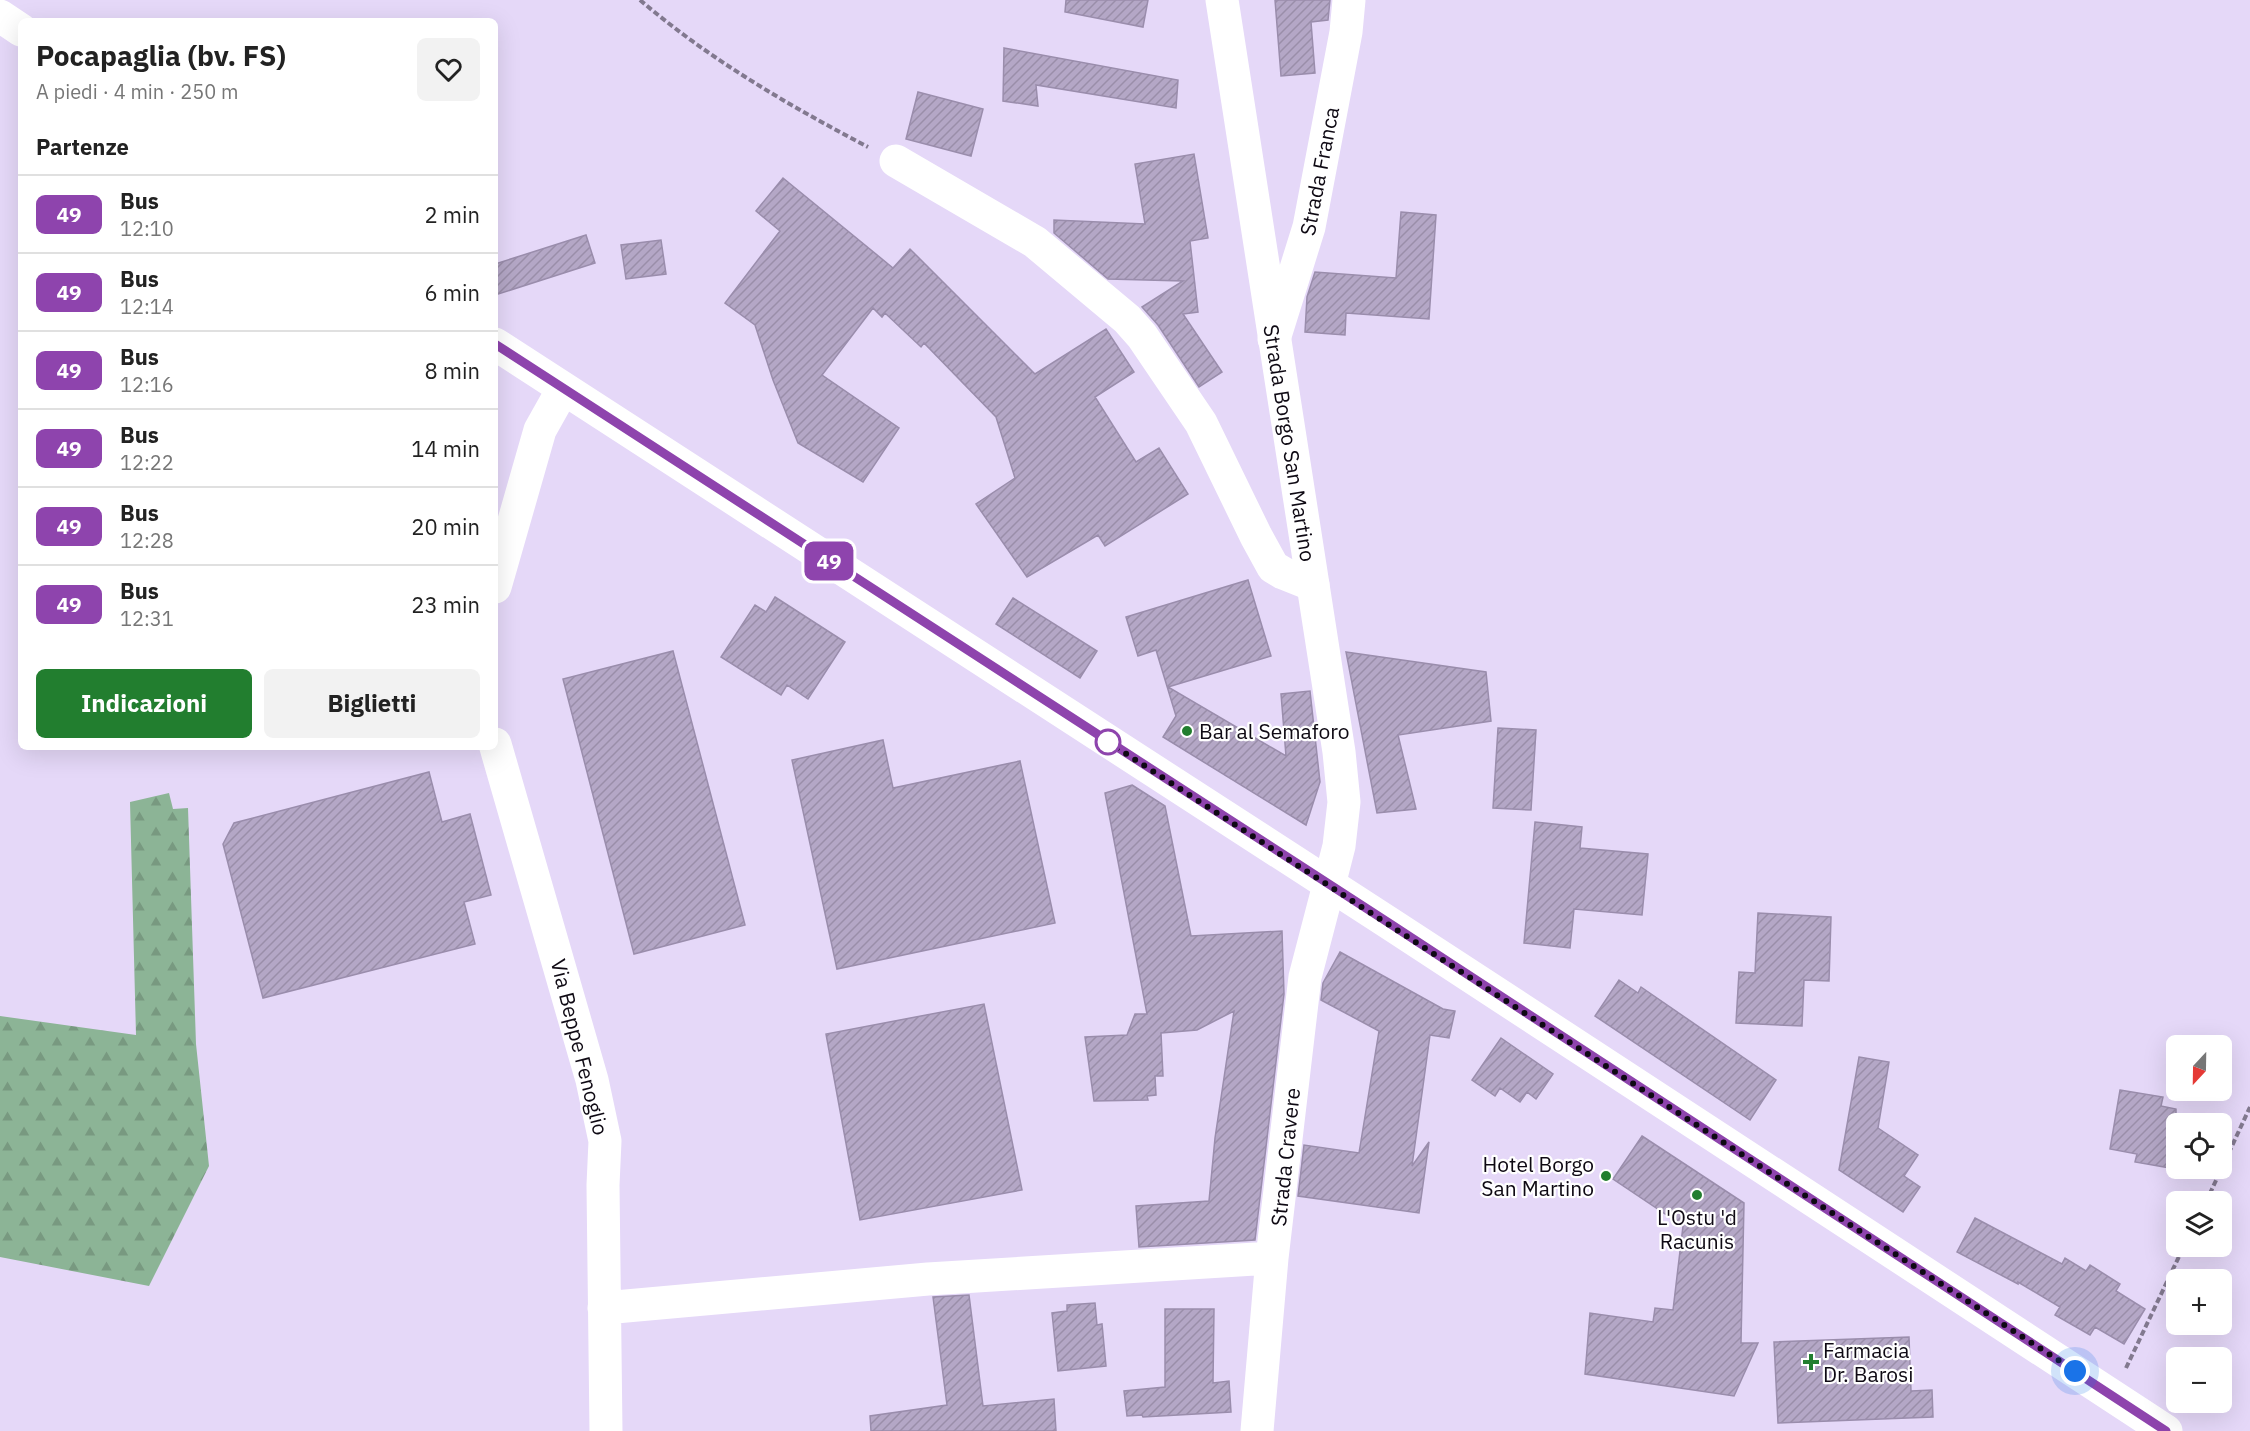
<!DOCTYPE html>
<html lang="it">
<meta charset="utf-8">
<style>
body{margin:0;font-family:"IBM Plex Sans",sans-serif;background:#f2f2f2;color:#222;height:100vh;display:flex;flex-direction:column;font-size:22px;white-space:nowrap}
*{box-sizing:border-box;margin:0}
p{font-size:20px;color:#767676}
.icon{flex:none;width:33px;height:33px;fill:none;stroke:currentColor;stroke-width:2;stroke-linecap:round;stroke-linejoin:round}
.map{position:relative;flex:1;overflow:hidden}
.panel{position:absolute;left:18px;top:18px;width:480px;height:732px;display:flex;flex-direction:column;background:#fff;border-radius:9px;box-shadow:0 6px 24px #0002}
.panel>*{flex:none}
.badge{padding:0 12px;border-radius:9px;font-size:21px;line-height:39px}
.needle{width:39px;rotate:202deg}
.controls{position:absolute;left:2166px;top:1035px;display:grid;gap:12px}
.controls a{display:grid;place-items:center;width:66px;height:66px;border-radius:9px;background:#fff;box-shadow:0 6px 24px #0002;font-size:30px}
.you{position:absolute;width:30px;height:30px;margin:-15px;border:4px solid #fff;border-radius:50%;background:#1a73e8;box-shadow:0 0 0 9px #1a73e833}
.map>.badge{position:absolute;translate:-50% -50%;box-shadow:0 0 0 3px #fff}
h2{padding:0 18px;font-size:22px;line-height:54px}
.round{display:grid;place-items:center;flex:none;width:63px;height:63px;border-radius:9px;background:#f2f2f2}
.head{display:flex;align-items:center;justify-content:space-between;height:102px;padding:0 18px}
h1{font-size:28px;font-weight:800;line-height:45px}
.primary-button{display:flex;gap:12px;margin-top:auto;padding:12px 18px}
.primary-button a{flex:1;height:69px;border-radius:9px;background:#227e2f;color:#fff;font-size:24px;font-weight:800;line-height:69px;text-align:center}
.primary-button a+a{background:#f2f2f2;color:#222}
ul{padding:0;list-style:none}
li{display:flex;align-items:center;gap:18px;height:78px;padding:0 18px;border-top:2px solid #e0e0e0}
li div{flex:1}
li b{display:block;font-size:22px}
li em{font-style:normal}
li .badge{min-width:66px;font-weight:700;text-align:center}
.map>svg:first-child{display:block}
</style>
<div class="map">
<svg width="2250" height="1431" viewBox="0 0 2250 1431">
<defs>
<pattern id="forest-firs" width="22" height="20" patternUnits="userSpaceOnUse" patternTransform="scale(1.5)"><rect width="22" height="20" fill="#8cb496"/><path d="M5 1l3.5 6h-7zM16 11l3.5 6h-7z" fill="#789980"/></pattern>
<pattern id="building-hatch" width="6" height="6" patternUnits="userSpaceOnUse" patternTransform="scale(1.5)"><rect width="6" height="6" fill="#b4a7c6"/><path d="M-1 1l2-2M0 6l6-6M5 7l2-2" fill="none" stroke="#9a8ea9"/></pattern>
</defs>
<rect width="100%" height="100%" fill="#e5d8f8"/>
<path fill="url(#forest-firs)" d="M169,793L173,809L188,808L196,1044L209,1166L149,1286L0,1257V1016L136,1035L130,802Z"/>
<path fill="url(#building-hatch)" stroke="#9a8dac" stroke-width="1.5" d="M1066,0H1148L1143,27L1065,12Z
M1275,0H1330L1328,20L1311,22L1315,73L1281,76Z
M1004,48L1178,80L1176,108L1036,85L1038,106L1003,101Z
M918,92L983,109L971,156L906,139Z
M1194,154L1208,238L1190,241L1198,312L1183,314L1222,372L1199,387L1158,325L1142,307L1183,281L1108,279L1054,233V220L1145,224L1135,164Z
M783,178L893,268L910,249L1035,374L1106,329L1134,372L1095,397L1136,462L1159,448L1188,494L1105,546L1098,535L1027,577L976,504L1015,478L996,417L924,343L921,347L885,313L882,317L873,308L822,375L899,428L863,482L798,443L773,380L755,325L725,303L780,231L756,211Z
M1401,212L1436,215L1429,319L1346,313L1345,335L1305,332L1307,297L1315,272L1396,278Z
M586,235L595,263L495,295V264Z
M661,240L666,274L626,279L621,245Z
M1248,580L1271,656L1168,687L1286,756L1281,694L1310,691L1320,782L1306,825L1163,737L1176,716L1156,650L1138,656L1126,617Z
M775,597L845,642L808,699L787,685L781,695L721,657L755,605L766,612Z
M1013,598L1097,651L1080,678L996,624Z
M673,651L745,925L634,954L563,679Z
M1346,652L1486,672L1491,721L1398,735L1416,809L1377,813Z
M1498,728L1536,730L1531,810L1493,808Z
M883,740L893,788L1020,761L1055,923L837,969L792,760Z
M429,772L442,822L470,814L491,895L464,902L475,944L263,998L223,844L234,823Z
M1132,785L1165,806L1191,936L1282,931L1284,994L1255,1240L1139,1247L1136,1206L1209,1201L1215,1138L1234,1011L1197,1030L1161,1033L1163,1076H1155L1156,1095L1147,1096L1148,1100L1094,1101L1085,1037L1127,1035L1135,1014H1147L1105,793Z
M1535,822L1582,827L1580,848L1648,854L1642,915L1574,909L1570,948L1524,943Z
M1758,913L1831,917L1829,981L1804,980L1802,1026L1736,1023L1739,972L1755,973Z
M1340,952L1443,1009L1455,1011L1449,1038L1430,1035L1412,1166L1429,1142L1419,1213L1298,1196L1304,1145L1359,1153L1379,1031L1321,1000L1323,983Z
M1619,980L1638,993L1641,987L1776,1080L1750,1120L1595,1016Z
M984,1004L1022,1190L860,1220L826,1034Z
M1501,1038L1553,1074L1536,1099L1527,1092L1520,1102L1500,1088L1495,1096L1472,1080Z
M1859,1057L1889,1062L1878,1128L1918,1155L1904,1176L1920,1187L1903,1212L1839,1170Z
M2120,1090L2163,1097L2161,1106L2176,1109V1169L2135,1162L2137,1154L2110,1149Z
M1642,1136L1744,1203L1741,1343H1758L1734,1396L1585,1374L1590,1313L1653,1322L1655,1308L1673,1310L1683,1226L1613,1179Z
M1975,1218L2062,1264L2065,1258L2086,1271L2090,1265L2120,1284L2116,1291L2145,1309L2124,1344L2095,1327L2090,1335L2055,1315L2060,1307L2018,1282V1284L1957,1252Z
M969,1295L983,1406L1054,1399L1056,1431H871L870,1416L947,1405L933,1297Z
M1095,1303L1097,1325L1102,1324L1106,1366L1058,1371L1052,1313L1067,1311V1305Z
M1165,1309H1214L1213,1383L1229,1381L1231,1412L1143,1417L1142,1415L1127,1416L1124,1391L1165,1387Z
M1909,1337L1911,1391L1932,1390L1933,1417L1778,1423L1774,1342Z"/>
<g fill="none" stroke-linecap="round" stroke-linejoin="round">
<path stroke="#82798f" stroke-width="4" stroke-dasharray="6 3" stroke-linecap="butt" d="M640,0C709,59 788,105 868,147
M2206,1202L2250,1107
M2126,1368L2184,1246"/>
<path stroke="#fff" stroke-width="33" d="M896,161L1035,242L1127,319L1142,336L1201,423L1256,536L1273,567L1283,573L1313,585
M1274,339L1309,227L1346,32L1349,0
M495,587L540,430L563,389
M495,744L592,1080L605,1141L603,1185L606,1431
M604,1308L928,1279L1272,1258
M1257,1431L1272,1258L1305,977L1329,885"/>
<path stroke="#fff" stroke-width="33" d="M1222,0L1339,752L1344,802L1339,846L1329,885
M0,16L21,30
M495,344L1389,923L2166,1431"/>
</g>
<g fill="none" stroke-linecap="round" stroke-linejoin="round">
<defs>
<path id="line" d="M495,344L1389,923L2166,1431"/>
</defs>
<use href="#line" stroke="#fff" stroke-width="14"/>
<use href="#line" stroke="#8e44ad" stroke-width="9"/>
<path stroke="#0e0913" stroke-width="6" stroke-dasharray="0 10.8" d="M1108,742L2075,1371"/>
</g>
<g fill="#227e2f" stroke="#fff" stroke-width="2">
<circle cx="1187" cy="731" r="6"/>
<circle cx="1606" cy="1176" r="6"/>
<circle cx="1697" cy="1195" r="6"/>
<path d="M1808 1353h6v6h6v6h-6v6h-6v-6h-6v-6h6z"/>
</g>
<circle fill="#fff" stroke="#8e44ad" stroke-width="3" cx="1108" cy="742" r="12"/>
<g text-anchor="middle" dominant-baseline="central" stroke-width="4.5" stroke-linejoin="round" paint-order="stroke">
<g font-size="21" fill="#0e0913" stroke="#fff">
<text transform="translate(1319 171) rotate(-79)">Strada Franca</text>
<text transform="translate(1290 443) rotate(81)">Strada Borgo San Martino</text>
<text transform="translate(580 1047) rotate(76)">Via Beppe Fenoglio</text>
<text transform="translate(1285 1157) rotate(-84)">Strada Cravere</text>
</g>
<g font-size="21" fill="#0e0913" stroke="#fff" text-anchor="start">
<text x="1199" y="731">Bar al Semaforo</text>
<text x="1594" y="1164" text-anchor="end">Hotel Borgo<tspan x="1594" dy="24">San Martino</tspan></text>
<text x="1697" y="1217" text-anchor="middle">L'Ostu 'd<tspan x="1697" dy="24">Racunis</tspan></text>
<text x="1823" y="1350">Farmacia<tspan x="1823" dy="24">Dr. Barosi</tspan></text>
</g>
</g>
</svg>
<div class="controls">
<a><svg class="needle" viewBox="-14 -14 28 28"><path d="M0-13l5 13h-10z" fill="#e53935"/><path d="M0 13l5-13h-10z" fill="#767676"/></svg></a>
<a><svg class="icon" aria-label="locate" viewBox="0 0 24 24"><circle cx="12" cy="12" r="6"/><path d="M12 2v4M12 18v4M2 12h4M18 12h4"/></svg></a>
<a><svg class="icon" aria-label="layers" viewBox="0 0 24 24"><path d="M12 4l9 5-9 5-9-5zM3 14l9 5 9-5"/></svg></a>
<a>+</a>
<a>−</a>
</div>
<div class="you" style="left:2075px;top:1371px"></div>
<b class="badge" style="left:829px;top:561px;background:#8e44ad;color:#fff">49</b>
<section class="panel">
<div class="head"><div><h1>Pocapaglia (bv. FS)</h1><p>A piedi · 4 min · 250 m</p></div><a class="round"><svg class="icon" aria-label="heart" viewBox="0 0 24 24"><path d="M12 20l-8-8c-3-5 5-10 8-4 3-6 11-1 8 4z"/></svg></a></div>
<h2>Partenze</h2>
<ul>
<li><span class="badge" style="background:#8e44ad;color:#fff">49</span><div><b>Bus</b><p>12:10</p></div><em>2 min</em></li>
<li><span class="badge" style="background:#8e44ad;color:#fff">49</span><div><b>Bus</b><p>12:14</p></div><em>6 min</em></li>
<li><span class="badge" style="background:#8e44ad;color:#fff">49</span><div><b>Bus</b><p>12:16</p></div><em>8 min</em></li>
<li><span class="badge" style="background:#8e44ad;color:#fff">49</span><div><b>Bus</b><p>12:22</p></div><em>14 min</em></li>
<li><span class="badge" style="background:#8e44ad;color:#fff">49</span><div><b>Bus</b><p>12:28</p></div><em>20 min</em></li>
<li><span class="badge" style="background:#8e44ad;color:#fff">49</span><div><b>Bus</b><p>12:31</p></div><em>23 min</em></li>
</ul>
<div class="primary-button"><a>Indicazioni</a><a>Biglietti</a></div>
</section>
</div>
